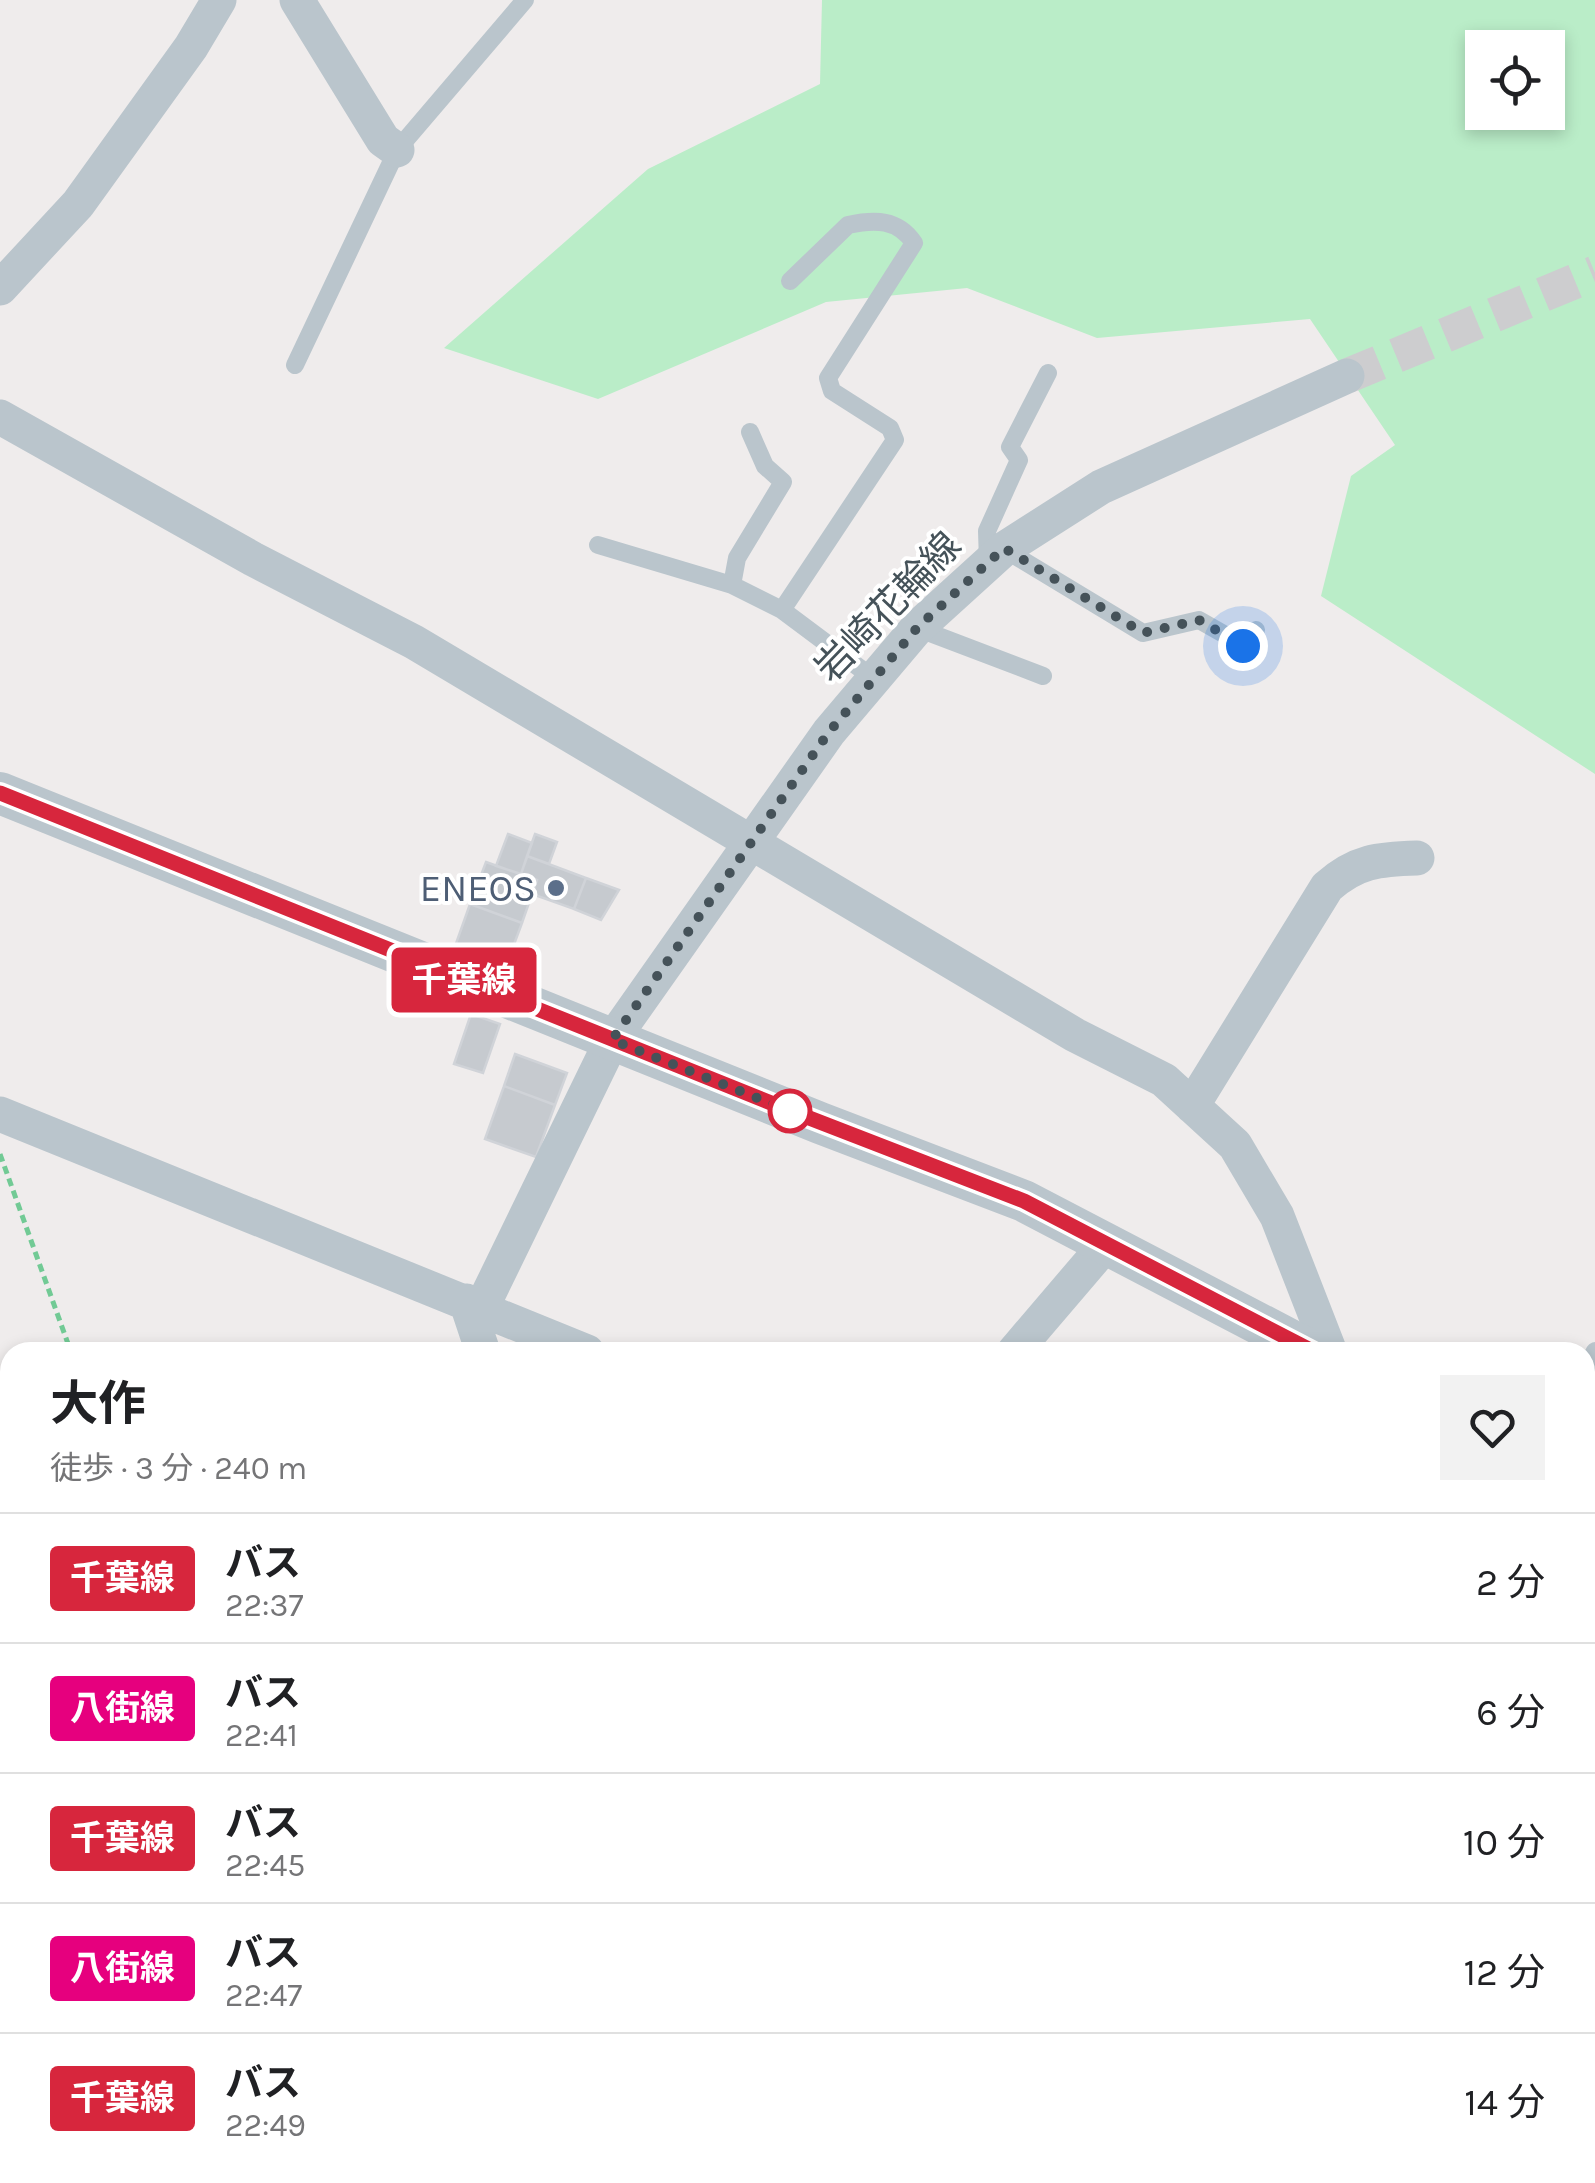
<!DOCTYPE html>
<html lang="ja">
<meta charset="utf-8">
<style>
body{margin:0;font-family:Karla,"Noto Sans JP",sans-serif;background:#f2f2f2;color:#202124;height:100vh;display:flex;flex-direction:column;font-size:38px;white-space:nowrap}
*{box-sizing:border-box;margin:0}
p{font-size:32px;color:#757577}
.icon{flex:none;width:55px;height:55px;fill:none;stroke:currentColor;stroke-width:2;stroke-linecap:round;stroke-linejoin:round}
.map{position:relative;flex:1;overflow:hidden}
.panel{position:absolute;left:0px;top:1342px;width:1595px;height:842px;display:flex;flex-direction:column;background:#fff;border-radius:30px 30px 0 0;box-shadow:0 5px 15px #0003}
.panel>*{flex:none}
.badge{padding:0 20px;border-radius:8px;font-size:35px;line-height:65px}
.controls{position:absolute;left:1465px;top:30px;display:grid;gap:20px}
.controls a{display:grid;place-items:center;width:100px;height:100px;border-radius:0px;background:#fff;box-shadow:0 5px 15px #0003;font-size:50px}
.you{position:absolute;width:50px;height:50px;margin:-25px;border:8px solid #fff;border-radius:50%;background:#1a73e8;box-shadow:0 0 0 15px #1a73e833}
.map>.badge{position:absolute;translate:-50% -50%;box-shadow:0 0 0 5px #fff}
.round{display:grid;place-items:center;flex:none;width:105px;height:105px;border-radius:0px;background:#f2f2f2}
.headline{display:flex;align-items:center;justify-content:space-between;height:170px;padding:0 50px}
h1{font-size:48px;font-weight:700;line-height:75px}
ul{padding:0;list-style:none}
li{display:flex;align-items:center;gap:30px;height:130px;padding:0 50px;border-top:2px solid #e0e0e0}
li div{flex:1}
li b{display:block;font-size:38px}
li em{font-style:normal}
li .badge{min-width:110px;font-weight:700;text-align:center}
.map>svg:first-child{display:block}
</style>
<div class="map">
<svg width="1595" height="2183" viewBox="0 0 1595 2183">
<rect width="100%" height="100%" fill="#efecec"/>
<path fill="#e0ddde" d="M1585,1790L1595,1794V2183H1493L1495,2175H1585Z"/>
<path fill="#baedc8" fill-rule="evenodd" d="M822,0H1595V774L1321,596L1351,476L1395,445L1310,319L1097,338L967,288L826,302L598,399L444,348L648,169L820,84ZM1482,48H1548V112H1482Z"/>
<path fill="#87e0ea" d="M1585,1887L1595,1889V2012L1585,2009Z"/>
<path fill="#c6cacf" stroke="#d0d3d8" stroke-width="2.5" d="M508,834L532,843L521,874L496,866Z
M535,834L557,842L549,864L527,856Z
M527,856L586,878L574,909L532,894L537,880L521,874Z
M486,862L537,880L522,923L470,904Z
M586,878L619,890L601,920L574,909Z
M470,904L522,923L504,971L453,952Z
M471,1014L500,1024L483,1073L454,1064Z
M515,1054L567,1073L555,1105L504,1086Z
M504,1086L555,1105L536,1157L485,1139Z
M1585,2117L1595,2119V2174L1585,2172Z
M1511,2175H1535L1555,2178L1554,2183H1510Z"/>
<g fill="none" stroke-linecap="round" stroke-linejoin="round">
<path stroke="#cdcdcf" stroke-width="35" stroke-dasharray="35 18" stroke-linecap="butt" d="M1347,376L1595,273"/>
<path stroke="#72ca95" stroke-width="5" stroke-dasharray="8 5" stroke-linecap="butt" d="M0,1154L71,1352
M356,2175L358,2183
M931,2175L934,2183"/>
<path stroke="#bac5cc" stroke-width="18" d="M295,365L397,150L525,0
M598,545L732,585L782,610L873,678
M1004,549L1143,633L1199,620L1243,645L1256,630
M988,562L987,531L1019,460L1010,447L1048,373
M732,585L737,558L783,482L765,466L750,432
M782,610L895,440L890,428L832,391L828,378L914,243C898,219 875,219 848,225L790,281
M917,628L1043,676
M1585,1370L1595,1351"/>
<path stroke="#bac5cc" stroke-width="35" d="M297,0L383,140L397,150
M0,288L78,204L191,47L219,0
M0,417L253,559L414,642L1075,1035L1164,1080L1235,1145L1277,1216L1330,1352
M1192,1106L1327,887C1356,861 1379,859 1417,858
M0,1114L587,1352
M466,1301L483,1352
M482,1307L612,1040L829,732L917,628L1004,549L1101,487L1347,376
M1014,1352L1107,1243
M1585,1765L1595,1769
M0,1841L10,1837
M1466,2183L1467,2175"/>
<path stroke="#bac5cc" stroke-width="42" d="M0,793L820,1123L1024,1201L1313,1352
M1585,1511L1595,1517"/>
</g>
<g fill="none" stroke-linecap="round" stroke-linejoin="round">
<defs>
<path id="line" d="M0,793L786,1109L1024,1201L1314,1352"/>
</defs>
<use href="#line" stroke="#fff" stroke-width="22"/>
<use href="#line" stroke="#d7263d" stroke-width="15"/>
<path stroke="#455259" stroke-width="10" stroke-dasharray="0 18" d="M790,1111L612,1040L829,732L917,628L1004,548L1143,633L1199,620L1243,646"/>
</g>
<circle fill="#5c6f8a" stroke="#fff" stroke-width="4" cx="556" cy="888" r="10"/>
<circle fill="#fff" stroke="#d7263d" stroke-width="5" cx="790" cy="1111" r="20"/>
<g text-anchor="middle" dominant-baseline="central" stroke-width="8" stroke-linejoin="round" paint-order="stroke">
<g font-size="38" fill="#455259" stroke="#fff">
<text transform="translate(888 607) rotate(-46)">岩崎花輪線</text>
</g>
<g font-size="38" fill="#4e5e75" stroke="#fff" text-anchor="end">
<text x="536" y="888">ENEOS</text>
</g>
</g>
</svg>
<div class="controls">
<a><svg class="icon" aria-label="locate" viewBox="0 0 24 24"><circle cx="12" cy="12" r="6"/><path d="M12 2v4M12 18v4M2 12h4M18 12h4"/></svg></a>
</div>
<div class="you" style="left:1243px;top:646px"></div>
<b class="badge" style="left:464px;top:980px;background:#d7263d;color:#fff">千葉線</b>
<section class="panel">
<div class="headline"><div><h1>大作</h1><p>徒歩 · 3 分 · 240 m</p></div><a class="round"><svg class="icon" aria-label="heart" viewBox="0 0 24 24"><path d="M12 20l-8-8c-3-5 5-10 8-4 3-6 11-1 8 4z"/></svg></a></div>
<ul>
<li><span class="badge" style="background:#d7263d;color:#fff">千葉線</span><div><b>バス</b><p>22:37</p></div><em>2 分</em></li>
<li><span class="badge" style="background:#e6007e;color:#fff">八街線</span><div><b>バス</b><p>22:41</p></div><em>6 分</em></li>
<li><span class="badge" style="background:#d7263d;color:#fff">千葉線</span><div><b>バス</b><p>22:45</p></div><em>10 分</em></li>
<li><span class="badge" style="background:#e6007e;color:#fff">八街線</span><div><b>バス</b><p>22:47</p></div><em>12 分</em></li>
<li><span class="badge" style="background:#d7263d;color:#fff">千葉線</span><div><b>バス</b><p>22:49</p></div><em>14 分</em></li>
</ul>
</section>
</div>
